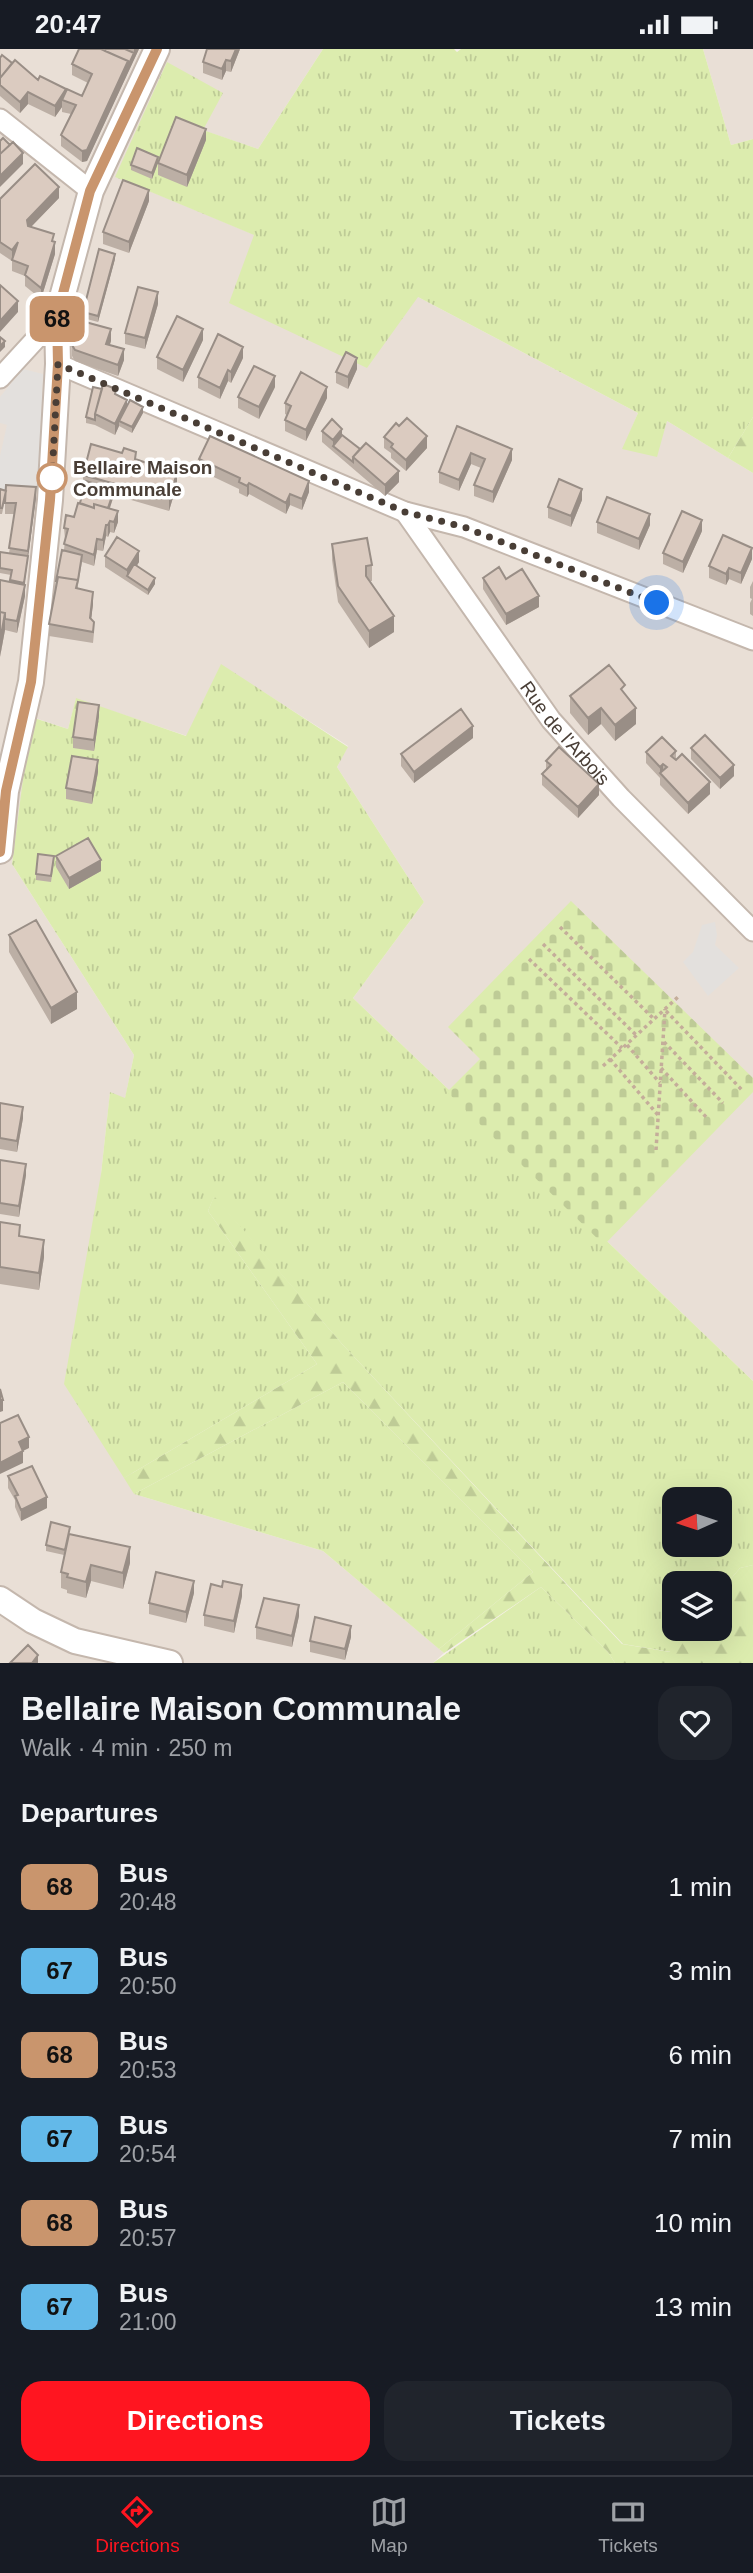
<!DOCTYPE html>
<meta charset="utf-8">
<style>
body{margin:0;font-family:Arial,sans-serif;background:#20242c;color:#f1f3f6;height:100vh;display:flex;flex-direction:column;font-size:26px;white-space:nowrap}
*{box-sizing:border-box;margin:0}
p{font-size:23px;color:#9ea1a6}
.icon{flex:none;width:38px;height:38px;fill:none;stroke:currentColor;stroke-width:2;stroke-linecap:round;stroke-linejoin:round}
.map{position:relative;height:1614px;overflow:hidden}
.panel{display:flex;flex-direction:column;background:#171b24;flex:1}
.panel>*{flex:none}
.badge{padding:0 14px;border-radius:10px;font-size:24px;line-height:46px}
.needle{width:46px;rotate:267deg}
.controls{position:absolute;left:662px;top:1438px;display:grid;gap:14px}
.controls a{display:grid;place-items:center;width:70px;height:70px;border-radius:14px;background:#171b24;box-shadow:0 7px 28px #0002;font-size:35px}
.you{position:absolute;width:35px;height:35px;margin:-18px;border:5px solid #fff;border-radius:50%;background:#1a73e8;box-shadow:0 0 0 10px #1a73e833}
.map>.badge{position:absolute;translate:-50% -50%;box-shadow:0 0 0 4px #fff}
h2{padding:0 21px;font-size:26px;line-height:63px}
.round{display:grid;place-items:center;flex:none;width:74px;height:74px;border-radius:21px;background:#20242c}
.headline{display:flex;align-items:center;justify-content:space-between;height:119px;padding:0 21px}
h1{font-size:33px;font-weight:600;line-height:52px}
.primary-button{display:flex;gap:14px;margin-top:auto;padding:14px 21px}
.primary-button a{flex:1;height:80px;border-radius:21px;background:#ff1520;color:#fff;font-size:28px;font-weight:600;line-height:80px;text-align:center}
.primary-button a+a{background:#20242c;color:#f1f3f6}
ul{padding:0;list-style:none}
li{display:flex;align-items:center;gap:21px;height:84px;padding:0 21px}
li div{flex:1}
li b{display:block;font-size:26px}
li em{font-style:normal}
li .badge{min-width:77px;font-weight:700;text-align:center}
.status{display:flex;justify-content:space-between;align-items:center;height:49px;padding:0 35px;background:#171b24;direction:ltr}
.status svg{height:19px;fill:currentColor}
.menu{display:flex;justify-content:space-around;align-items:center;height:98px;border-top:2px solid #363941;background:#171b24;font-size:19px;color:#9ea1a6}
.menu a{display:grid;justify-items:center;gap:4px}
.menu .on{color:#ff1520}
.map>svg:first-child{display:block}
</style>
<div class="status"><b>20:47</b><svg viewBox="0 0 49 12"><path d="M0 12V9h3v3zM5 12V6h3v6zM10 12V3h3v9zM15 12V0h3v12zM26 1h20v11H26zM47 4h2v5h-2z"/></svg></div>
<div class="map">
<svg width="753" height="1614" viewBox="0 0 753 1614">
<defs>
<pattern id="grass-tufts" width="24" height="20" patternUnits="userSpaceOnUse" patternTransform="scale(1.75)"><rect width="24" height="20" fill="#dcecae"/><path d="M3 7l-1-3M5 7V3M7 7l1-3M15 17l-1-3M17 17v-4M19 17l1-3" fill="none" stroke="#becb96"/></pattern>
<pattern id="forest-firs" width="22" height="20" patternUnits="userSpaceOnUse" patternTransform="scale(1.75)"><rect width="22" height="20" fill="#dcecae"/><path d="M5 1l3.5 6h-7zM16 11l3.5 6h-7z" fill="#becb96"/></pattern>
<pattern id="cemetery-stones" width="16" height="16" patternUnits="userSpaceOnUse" patternTransform="scale(1.75)"><rect width="16" height="16" fill="#dcecae"/><path d="M2 7V4a2 2 0 0 1 4 0v3zM10 15v-3a2 2 0 0 1 4 0v3z" fill="#becb96"/></pattern>
</defs>
<rect width="100%" height="100%" fill="#f5efe8"/>
<path fill="#e9dfd6" d="M0,0H323L258,100L202,81L116,128L255,186L418,248L638,364L623,400L667,372L753,424V1332L353,949L424,853L337,718L348,697L221,616L187,687L76,650L68,680L32,668L12,815L134,1006L125,1050L110,1044L101,1125L134,1445L323,1502L444,1604L433,1614H0Z
M703,0H753V90L731,96Z"/>
<path fill="url(#grass-tufts)" fill-rule="evenodd" d="M323,0H454L457,3L461,0H703L731,96L753,90V368L728,409L667,372L657,408L622,400L638,364L418,248L367,319L229,254L254,186L115,128L167,13L223,44L203,81L258,100Z
M221,615L348,698L337,718L424,853L353,949L753,1332V1516L740,1519L719,1544V1535H674V1580H689L671,1603L623,1595L343,1296L214,1148L208,1162L317,1315L124,1429L64,1335L101,1125L110,1043L125,1049L134,1006L12,815L31,668L68,680L76,649L186,687ZM674,1451H719V1496H674Z
M343,1333L533,1523L439,1600L323,1502L134,1445Z
M541,1538L608,1603L615,1614H433Z"/>
<path fill="url(#forest-firs)" d="M753,368V424L728,409Z
M214,1147L343,1296L622,1595L670,1603L689,1580H719V1544L740,1519L753,1516V1614H615L608,1603L541,1538L444,1604L439,1600L533,1523L343,1333L134,1445L124,1429L317,1315L208,1162Z"/>
<path fill="url(#cemetery-stones)" d="M571,852L753,1029V1043L604,1196L447,1043L480,1010L448,978Z"/>
<path fill="#e3e0dd" d="M23,320L43,325L38,442L0,440V407L7,376L0,374V348Z
M715,873L717,886L715,896L739,919L708,947L683,913L693,903L702,876Z"/>
<g fill="none" stroke-linecap="round" stroke-linejoin="round">
<defs>
<g id="minor">
<path d="M0,70L91,142"/>
<path d="M58,315L405,463L464,478L753,591"/>
<path d="M0,329L57,267"/>
<path id="s1" d="M405,463L551,671L621,749L753,882"/>
</g>
<path id="tertiary" d="M0,802L6,742L31,633L50,451L58,315L57,267L91,142L157,0
M0,1550L33,1572L75,1592L170,1614"/>
</defs>
<use href="#minor" stroke="#c4b7ad" stroke-width="23"/>
<use href="#tertiary" stroke="#c4b7ad" stroke-width="28"/>
<path stroke="#c4ad9a" stroke-width="3.5" stroke-dasharray="3.5 3.5" stroke-linecap="butt" d="M560,878L654,970
M543,895L636,986
M529,910L622,999
M666,962L742,1041
M664,993L723,1054
M627,996L660,1034
M610,1010L658,1066
M603,1017L678,948
M661,1019L707,1069
M656,1101L665,960"/>
<use href="#minor" stroke="#fff" stroke-width="19"/>
<use href="#tertiary" stroke="#fff" stroke-width="24"/>
</g>
<path fill="#bcafa5" d="M106,0H139L87,112L82,113L61,97V86L71,65L62,63V58L55,68L28,55L20,64L0,47V9L12,14L38,31L66,40L82,47L88,34L72,26V15L105,2Z
M240,0L231,23L226,22L222,31L203,24V13Z
M206,91L187,138L158,126V114L152,130L131,121V116L158,114Z
M59,149L31,178L54,193L55,205L41,250L25,237V227L12,222V211V212L0,204V150Z
M149,152L129,204L103,195V183Z
M115,210L98,273L83,269V263Z
M158,255L145,300L125,295V284Z
M203,291L183,333L157,320V308Z
M111,292L110,296L124,311L118,327L75,312L72,307V296Z
M243,309L231,334L228,332L220,350L198,339V328Z
M357,320L348,340L336,334V323Z
M275,338L259,370L238,359V348Z
M116,346L127,357L143,364L132,384L119,377L115,386L95,376L86,374V368Z
M327,349L306,392L285,382V371L287,366L285,365V354Z
M457,377L512,411L493,454L474,447V436L481,419L471,415L459,442L439,434V423Z
M322,382L342,386L399,433L385,447L322,393Z
M384,388L427,399L406,422L391,409V404L384,399Z
M199,410L309,443L302,461L290,456L286,465L249,445L247,448L239,444V440L199,421Z
M136,411L177,435L169,462L114,446L110,459L118,473L114,484L110,483L108,488L106,487L103,502L97,501L94,517L82,513L78,536V539L93,555L91,570L94,584L93,594L49,587V575L56,532L64,501L65,490L64,479L74,468L80,454L85,437H83V426Z
M0,440L36,449L24,536L25,547L17,584L5,581L0,608L11,526L0,524V503L9,504L15,465H5V451L2,465H0Z
M582,451L571,478L548,469V458Z
M597,473L650,476L639,501L597,484Z
M702,482L683,524L663,515V504Z
M332,495L372,516V532H370L394,583L369,599L338,553L332,511Z
M105,507L139,513L137,517L155,535L148,546L105,518Z
M752,510L741,535L729,530L726,536L709,529V517Z
M483,529L506,530L539,558L506,576L483,540Z
M753,532V567L750,565V554L752,550L750,549V538Z
M625,645L636,675L615,692L601,675L588,686L570,664V647Z
M99,667L94,702L73,699V688Z
M473,689L414,734L401,717V705Z
M691,699L734,727L720,740L691,710Z
M676,702V711L710,745L688,765L660,736V729L646,714V703Z
M546,712L599,746L578,769L542,736V725L546,721Z
M98,723L92,755L66,750V739Z
M56,807L101,822L69,840L56,818Z
M54,813L51,833L36,831V825Z
M9,886L77,960L51,975L9,903Z
M0,1054L23,1069L17,1103L0,1100Z
M0,1111L26,1126L19,1168L0,1165Z
M0,1173L20,1188L44,1208L39,1241L0,1235Z
M8,1427L47,1459L21,1472L15,1458V1451L8,1439Z
M46,1496L130,1514L123,1540L91,1532L86,1549L67,1544V1541L61,1539V1523L64,1506L46,1502Z
M222,1538L242,1547L234,1584L204,1577V1566Z
M194,1544L186,1574L149,1565V1554Z
M299,1567L292,1598L256,1590V1578Z
M351,1588L345,1611L310,1603V1592Z"/>
<path fill="#998e86" d="M134,0H139L87,112L82,113V102L128,12L134,4Z
M236,0H240L231,23V12Z
M226,11V22L222,31V20Z
M66,40V51H62V58L55,68V57Z
M28,43V55L20,64V53Z
M206,80V91L187,138V126Z
M23,104V115L0,138V127Z
M158,108V114L152,130V124Z
M59,138V149L27,182V171Z
M149,141V152L129,204V193Z
M18,193V204L12,212V201Z
M55,193V205L41,250V239Z
M115,205V210L98,273V267Z
M158,243V255L145,300V289Z
M18,252V263L0,283V272Z
M111,280V292L106,306V295Z
M203,280V291L183,333V321Z
M5,292V298L0,303V297Z
M243,298V309L231,334V323Z
M124,300V311L118,327V316Z
M357,309V320L348,340V328Z
M228,321V332L220,350V339Z
M275,327V338L259,370V358Z
M327,338V349L306,392V381Z
M127,351V362L119,372V377L115,386V375Z
M143,358V364L132,384V378Z
M342,380V391L333,397V391Z
M427,387V399L406,422V411Z
M512,400V411L493,454V443Z
M471,404V415L459,442V431Z
M399,422V433L385,447V436Z
M177,424V435L169,462V450Z
M309,432V443L302,461V450Z
M249,434V445L247,448V437Z
M36,438V449L24,539V534Z
M582,440V451L571,478V467Z
M114,441V446L106,470V465Z
M290,445V456L286,465V454Z
M118,462V473L114,484V473Z
M650,465V476L639,501V490Z
M702,471V482L683,524V513Z
M110,472V483L108,488V476Z
M106,476V487L103,502V491Z
M97,490V501L94,517V506Z
M752,499V510L741,535V524Z
M139,502V513L129,528L127,527V521Z
M729,519V530L726,536V525Z
M155,529V535L148,546V541Z
M25,536V547L17,584V572Z
M93,543V555L90,580V569Z
M539,547V558L506,576V565Z
M5,564V581L0,608V592Z
M394,567V583L369,599V582Z
M99,656V667L94,702V691Z
M601,659V675L588,686V669Z
M636,659V675L615,692V676Z
M473,677V689L414,734V723Z
M98,711V723L92,755V744Z
M663,715V726L660,724V718Z
M734,716V727L720,740V729Z
M710,733V745L688,765V754Z
M599,735V746L578,769V758Z
M101,811V822L69,840V829Z
M77,943V960L51,975V959Z
M23,1058V1069L17,1103V1092Z
M26,1115V1126L19,1168V1157Z
M44,1191V1208L39,1241V1224Z
M0,1351H3V1362L0,1363Z
M29,1388V1399L23,1402V1414L0,1425V1414L19,1393Z
M47,1448V1459L21,1472V1461Z
M130,1498V1514L123,1540V1524Z
M91,1516V1532L86,1549V1533Z
M194,1532V1544L186,1574V1563Z
M242,1536V1547L234,1584V1572Z
M299,1556V1567L292,1598V1587Z
M351,1577V1588L345,1611V1600Z
M38,1606V1614H31Z"/>
<path fill="#dbcbc0" stroke="#998e86" stroke-width="2" d="M79,0H101L128,12L87,101L82,102L61,86L76,56L62,51L67,40L82,47L92,25L72,15Z
M106,0H125L134,4L128,17V12L105,2Z
M207,0H236L231,12L226,11L222,20L203,13Z
M2,6L12,14L0,29V9Z
M15,11L38,31L40,27L66,40L55,57L28,43L20,53L0,36V29Z
M176,68L206,80L187,126L158,114Z
M3,89L10,96L0,105V92Z
M13,93L23,104L0,127V105Z
M137,99L158,108L152,124L131,116Z
M35,115L59,138L27,171L28,177L54,185L52,192L55,193L41,239L25,226L28,217L12,211L18,193L12,201L0,193V150Z
M123,131L149,141L129,193L103,183Z
M99,200L115,205L98,267L83,263Z
M0,236L18,252L0,272Z
M138,238L158,243L145,289L125,284Z
M177,267L203,280L183,321L157,308Z
M78,271L111,280L106,295L124,300L118,316L75,301L72,296Z
M218,285L243,298L231,323L228,321L220,339L198,328Z
M0,288L5,292L0,297Z
M346,303L357,309L348,328L336,323Z
M254,317L275,327L259,358L238,348Z
M301,323L327,338L306,381L285,371L291,357L285,354Z
M103,335L116,340L115,345L127,351L115,375L95,365Z
M93,338L102,340L95,365V371L86,368Z
M130,351L143,358L132,378L119,372Z
M407,369L427,387L406,411L391,398L393,395L384,388L396,374L399,377Z
M332,370L342,380L333,391L322,382Z
M457,377L512,400L493,443L474,436L485,410L471,404L459,431L439,423Z
M342,386L360,400L353,408V413L333,397Z
M210,387L309,432L302,450L290,445L286,454L249,434L247,437L239,433L240,429L199,410Z
M366,394L399,422L385,436L353,408Z
M91,395L122,404L124,399L136,403L135,410L177,424L169,450L83,426Z
M559,430L582,440L571,467L548,458Z
M86,432L114,441L108,459L94,455V459L80,454Z
M6,436L36,438L28,502L9,499L16,454H5Z
M0,440L6,442L2,459H0Z
M607,448L650,465L639,490L597,473Z
M78,454L94,459V455L118,462L114,473L110,472L108,476H106L103,491L97,490L94,506L64,495L68,480L64,479L66,466L74,468Z
M682,462L702,471L683,513L663,504Z
M723,486L752,499L741,524L729,519L726,525L709,517Z
M117,488L139,502L127,521L105,507Z
M367,489L372,516L366,517V527L394,567L369,582L338,537L332,495Z
M62,501L82,506L78,531L58,528L57,532H56Z
M0,503L28,507L24,534L10,531L12,521L0,519Z
M134,515L155,529L148,541L127,527Z
M499,518L506,530L522,520L539,547L506,565L483,529Z
M58,528L78,531L76,539L93,543L90,569L94,573L93,583L49,575Z
M0,531L25,536L17,572L5,570V564L0,563Z
M0,563L5,564L0,592Z
M609,616L625,636L621,640L636,659L615,676L601,659L588,669L570,647Z
M78,653L99,656L94,691L73,688Z
M461,660L473,677L414,723L401,705Z
M705,686L734,716L720,729L691,699Z
M662,688L676,702L671,707L676,711L682,705L710,733L688,754L660,724L667,718L663,715L660,718L646,703Z
M559,698L599,735L578,758L542,725L551,716L546,712Z
M72,707L98,711L92,744L66,739Z
M88,789L101,811L69,829L56,807Z
M38,805L54,807L51,827L36,825Z
M36,871L77,943L51,959L9,886Z
M0,1054L23,1058L17,1092L0,1089Z
M0,1111L26,1115L19,1157L0,1154Z
M0,1173L20,1176L19,1187L44,1191L39,1224L0,1218Z
M0,1340L3,1351H0Z
M18,1366L29,1388L19,1393L23,1402L0,1414V1374Z
M32,1417L47,1448L21,1461L15,1447L18,1446L8,1427Z
M51,1473L70,1478L65,1501L46,1496Z
M69,1485L130,1498L123,1524L91,1516L86,1533L67,1528L68,1525L61,1523Z
M156,1523L194,1532L186,1563L149,1554Z
M223,1532L242,1536L234,1572L204,1566L211,1535L222,1538Z
M264,1549L299,1556L292,1587L256,1578Z
M315,1568L351,1577L345,1600L310,1592Z
M28,1596L38,1606L32,1614H10Z"/>
<g fill="none" stroke-linecap="round" stroke-linejoin="round">
<defs>
<path id="line" d="M0,803L6,742L31,633L50,451L58,315L57,267L90,142L157,0"/>
</defs>
<use href="#line" stroke="#fff" stroke-width="16"/>
<use href="#line" stroke="#c9956d" stroke-width="10"/>
<path stroke="#493e36" stroke-width="7" stroke-dasharray="0 12.6" d="M52,429L58,315L405,463L464,478L657,554"/>
</g>
<circle fill="#fff" stroke="#c9956d" stroke-width="3.5" cx="52" cy="429" r="14"/>
<g text-anchor="middle" dominant-baseline="central" stroke-width="7" stroke-linejoin="round" paint-order="stroke">
<g font-size="19" font-weight="bold" fill="#493e36" stroke="#fff" text-anchor="start">
<text x="73" y="418">Bellaire Maison<tspan x="73" dy="22">Communale</tspan></text>
</g>
<g font-size="19" fill="#493e36" stroke="#fff">
<text stroke="none"><textPath href="#s1" startOffset="273">Rue de l'Arbois</textPath></text>
</g>
</g>
</svg>
<div class="controls">
<a><svg class="needle" viewBox="-14 -14 28 28"><path d="M0-13l5 13h-10z" fill="#e53935"/><path d="M0 13l5-13h-10z" fill="#9ea1a6"/></svg></a>
<a><svg class="icon" aria-label="layers" viewBox="0 0 24 24"><path d="M12 4l9 5-9 5-9-5zM3 14l9 5 9-5"/></svg></a>
</div>
<div class="you" style="left:657px;top:554px"></div>
<b class="badge" style="left:57px;top:270px;background:#c9956d;color:#111">68</b>
</div>
<section class="panel">
<div class="headline"><div><h1>Bellaire Maison Communale</h1><p>Walk · 4 min · 250 m</p></div><a class="round"><svg class="icon" aria-label="heart" viewBox="0 0 24 24"><path d="M12 20l-8-8c-3-5 5-10 8-4 3-6 11-1 8 4z"/></svg></a></div>
<h2>Departures</h2>
<ul>
<li><span class="badge" style="background:#c9956d;color:#111">68</span><div><b>Bus</b><p>20:48</p></div><em>1 min</em></li>
<li><span class="badge" style="background:#63b9e9;color:#111">67</span><div><b>Bus</b><p>20:50</p></div><em>3 min</em></li>
<li><span class="badge" style="background:#c9956d;color:#111">68</span><div><b>Bus</b><p>20:53</p></div><em>6 min</em></li>
<li><span class="badge" style="background:#63b9e9;color:#111">67</span><div><b>Bus</b><p>20:54</p></div><em>7 min</em></li>
<li><span class="badge" style="background:#c9956d;color:#111">68</span><div><b>Bus</b><p>20:57</p></div><em>10 min</em></li>
<li><span class="badge" style="background:#63b9e9;color:#111">67</span><div><b>Bus</b><p>21:00</p></div><em>13 min</em></li>
</ul>
<div class="primary-button"><a>Directions</a><a>Tickets</a></div>
</section>
<nav class="menu">
<a class="on"><svg class="icon" aria-label="directions" viewBox="0 0 24 24"><path d="M12 3l9 9-9 9-9-9zM9 14v-3h6M13 9l2 2-2 2"/></svg>Directions</a>
<a><svg class="icon" aria-label="map" viewBox="0 0 24 24"><path d="M3 6l6-2 6 2 6-2v14l-6 2-6-2-6 2zM9 4v14M15 6v14"/></svg>Map</a>
<a><svg class="icon" aria-label="tickets" viewBox="0 0 24 24"><path d="M3 7h18v10H3zM15 7v10"/></svg>Tickets</a>
</nav>
